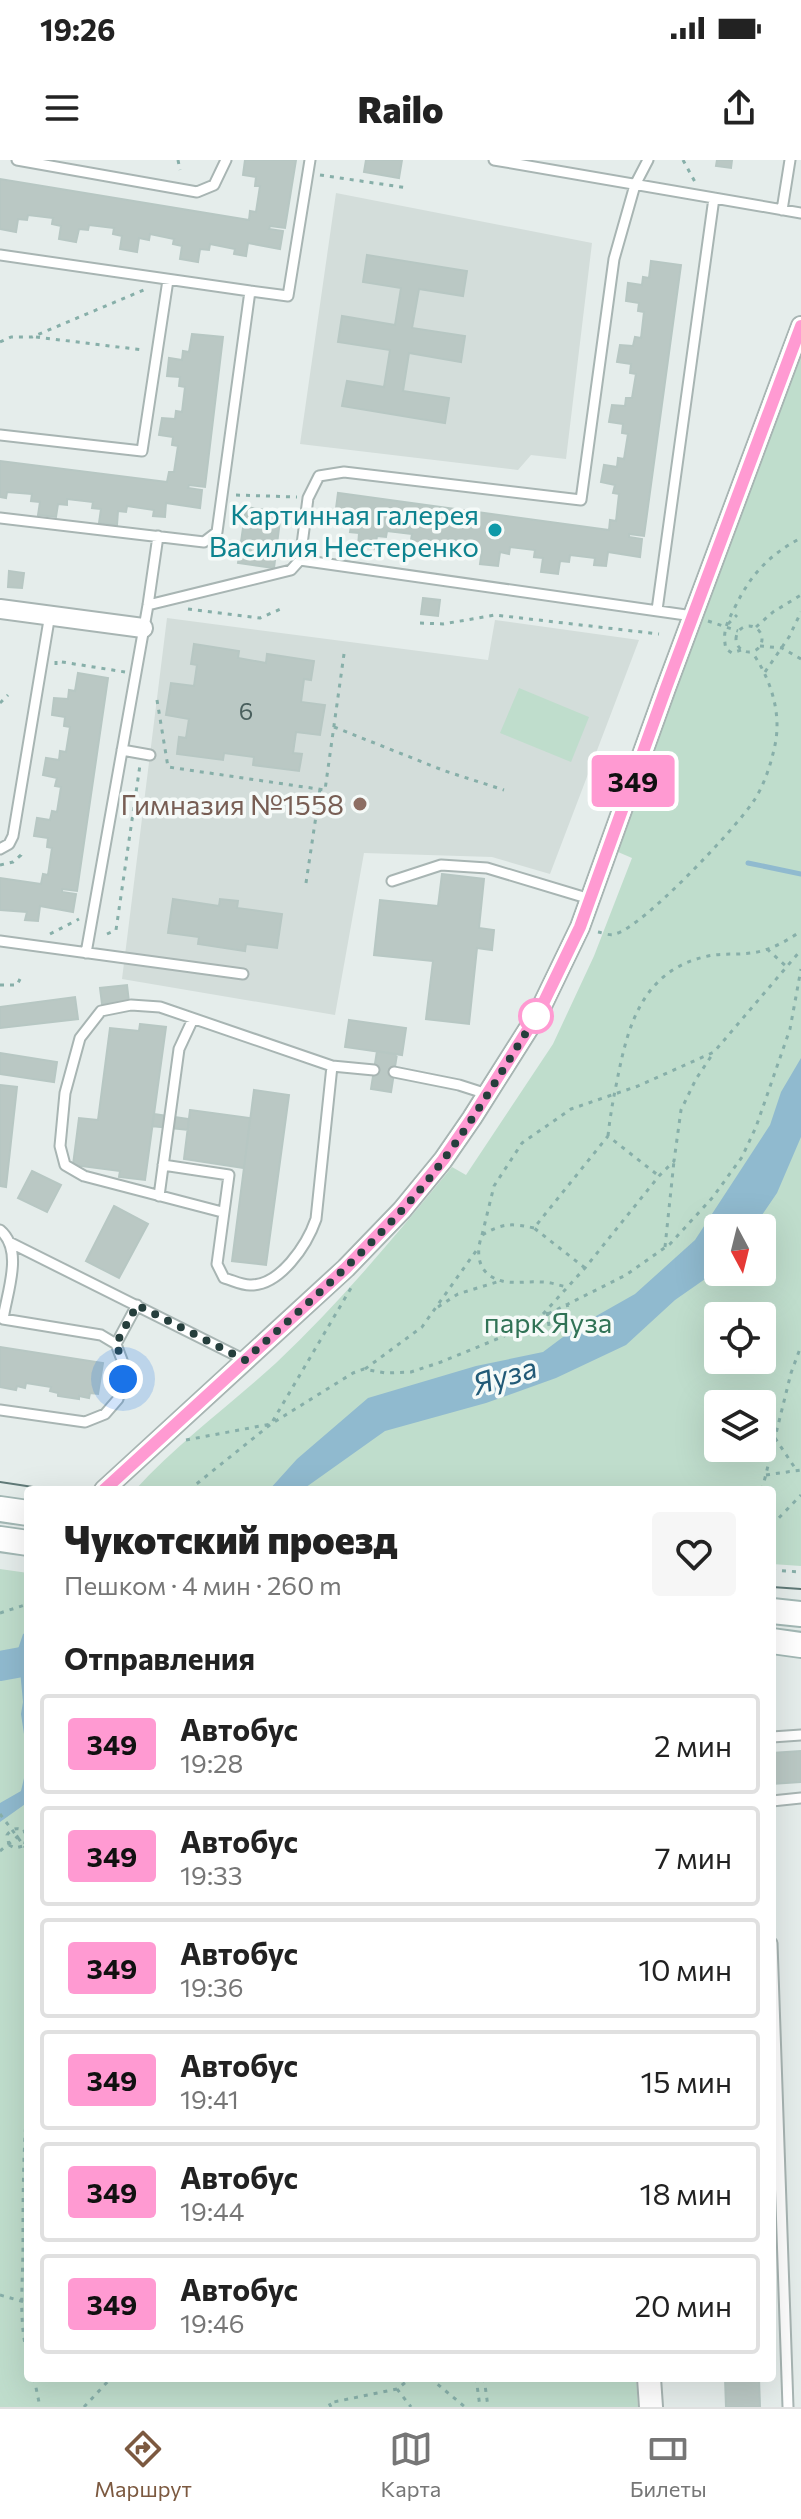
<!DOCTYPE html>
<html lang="ru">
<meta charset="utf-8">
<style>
body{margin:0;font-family:Commissioner,sans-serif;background:#f6f6f6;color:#222;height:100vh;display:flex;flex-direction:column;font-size:30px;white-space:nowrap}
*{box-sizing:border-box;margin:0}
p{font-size:26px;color:#767676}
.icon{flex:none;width:44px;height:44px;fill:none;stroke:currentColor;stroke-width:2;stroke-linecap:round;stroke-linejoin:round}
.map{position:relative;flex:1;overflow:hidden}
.side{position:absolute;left:24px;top:1326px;width:752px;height:896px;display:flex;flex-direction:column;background:#fff;border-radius:8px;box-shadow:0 8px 32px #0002}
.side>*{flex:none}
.badge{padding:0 16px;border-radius:6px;font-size:28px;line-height:52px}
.needle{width:52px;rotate:173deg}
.controls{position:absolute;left:704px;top:1054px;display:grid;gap:16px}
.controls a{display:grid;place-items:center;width:72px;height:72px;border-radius:8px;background:#fff;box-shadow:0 8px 32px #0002;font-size:40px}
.you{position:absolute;width:40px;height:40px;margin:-20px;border:6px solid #fff;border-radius:50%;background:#1a73e8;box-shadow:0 0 0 12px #1a73e833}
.map>.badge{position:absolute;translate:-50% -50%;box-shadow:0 0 0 4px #fff}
h2{padding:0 40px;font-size:30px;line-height:72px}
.round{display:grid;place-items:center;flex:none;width:84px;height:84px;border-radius:8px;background:#f6f6f6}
.overview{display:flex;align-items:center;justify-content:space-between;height:136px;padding:0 40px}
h1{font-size:38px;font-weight:800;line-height:60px}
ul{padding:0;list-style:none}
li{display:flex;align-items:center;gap:24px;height:100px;margin:0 16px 12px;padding:0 24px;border:4px solid #e0e0e0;border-radius:8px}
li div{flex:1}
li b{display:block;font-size:30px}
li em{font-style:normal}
li .badge{min-width:88px;font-weight:700;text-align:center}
.status{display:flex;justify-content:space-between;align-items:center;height:56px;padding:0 40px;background:#fff;direction:ltr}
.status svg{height:22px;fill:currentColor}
header{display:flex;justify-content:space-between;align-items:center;height:104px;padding:0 40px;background:#fff;font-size:36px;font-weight:800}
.tab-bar{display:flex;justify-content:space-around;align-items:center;height:112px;border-top:2px solid #e0e0e0;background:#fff;font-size:22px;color:#767676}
.tab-bar a{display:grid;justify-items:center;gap:4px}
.tab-bar .current{color:#7c5940}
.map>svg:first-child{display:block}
</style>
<div class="status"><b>19:26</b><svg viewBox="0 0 49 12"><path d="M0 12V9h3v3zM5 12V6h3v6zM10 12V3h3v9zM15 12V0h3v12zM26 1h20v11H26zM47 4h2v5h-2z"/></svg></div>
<header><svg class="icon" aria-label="menu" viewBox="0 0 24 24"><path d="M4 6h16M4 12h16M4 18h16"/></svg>Railo<svg class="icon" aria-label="share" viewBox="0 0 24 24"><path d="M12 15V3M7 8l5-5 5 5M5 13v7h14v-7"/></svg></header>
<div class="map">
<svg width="801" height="2247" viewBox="0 0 801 2247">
<rect width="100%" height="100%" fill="#e5edeb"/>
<path fill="#d3ddda" d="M336,33L592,83L566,299L531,295L518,310L300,284Z
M167,458L488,500L495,460L639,480L550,714L492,697L364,693L335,855L122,819Z"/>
<path fill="#bfddcc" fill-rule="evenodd" d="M801,189V1406L772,1404V1330H135C178,1283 229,1246 276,1203C340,1143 396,1075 452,1007L466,1015L553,884L594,796L632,698L618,692L701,458ZM718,1068H762V1112H718ZM718,1156H762V1200H718ZM718,1244H762V1288H718Z
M519,528L589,557L571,602L500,573Z
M0,1409L28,1413V2218H636L638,2247H0Z"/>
<path fill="#90bacf" d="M801,898V977L777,1033L753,1068H718V1110L675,1140L626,1185L556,1218L486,1243L385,1271L302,1330H269L297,1299L368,1238L476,1206L543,1192L575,1168L635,1134L695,1080L770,965L781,932Z
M28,1472V1601L21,1554L23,1542L18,1489L23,1474Z
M28,1601V1642L0,1662V1643L21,1631Z"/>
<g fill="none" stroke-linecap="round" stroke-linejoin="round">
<path stroke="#90bacf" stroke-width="5" d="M748,703L801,714"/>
<path stroke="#90bacf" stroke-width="30" d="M0,1506L27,1501"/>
</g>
<path fill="#bac8c4" stroke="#b7c7c3" stroke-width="2" d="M245,0H296L285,68L270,66L269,69L283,71L280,89L248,83L246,96L234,94L235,89L210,84L209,90L200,89L198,102L180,99L182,86L173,84L174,79L150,74L149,80L139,78L137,92L120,89L122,76L113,74L114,68L89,65L88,70L79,69L76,82L59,79L61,66L52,64L53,58L28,55L27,60L18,59L16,72L0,69V19L249,60L250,51L256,52L260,26H255L256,17L243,15Z
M366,0H402L399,18L364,12Z
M717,0H732L731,8L716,6Z
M367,95L467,111L463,136L419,129L412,168L465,176L461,202L409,193L403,231L449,238L445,263L342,246L347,221L384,227L390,190L338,182L342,156L395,165L401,128L363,122Z
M651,101L681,105L644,376L629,374V377L642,379L640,397L608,392L606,406L594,405L595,398L570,395L569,402L560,401L558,414L541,412L543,398L534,397L535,390L510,387L509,394L500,392L498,406L480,404L482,390L473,389L474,382L449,379L448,385L439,384L437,398L419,395L421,382L411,380L412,374L387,371L386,377L377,376L375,389L358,387L359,373L350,372L351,366L334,364L338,333L609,370L610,360L616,361L619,334L613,333L615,325L601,322L604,305L617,307L618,298L624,299L628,274L622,273L623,264L609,262L612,245L625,246L626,238H632L636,214L630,213L631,204L617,202L620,185L633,186L635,177L641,178L644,152L638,151L639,143L626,141L628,123L642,125L643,117L649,118Z
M192,174L223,177L205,327L189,325L188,328L202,330L200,348L166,343L165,357L153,356L154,350L127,346L126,352L118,351L117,365L99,363L101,349L92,348L93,342L67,339V345L58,344L56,357L38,355L40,342L31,341L32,334L7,332L6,338L0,337V301L167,322L169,312H174L178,286L172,285L173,277L159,275L162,258L175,259L176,251L182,252L185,227L179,226L180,217L167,216L169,198L182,200L183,191L189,192Z
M246,347L281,352L274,408L238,403Z
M9,411L24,413L22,428L8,427Z
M423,438L440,440L438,456L421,454Z
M194,484L239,491L238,498L266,503L267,494L314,501L311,520L304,519L301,542L325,545L320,575L296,572L293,593L302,594L299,611L253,605L254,597L224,593L223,600L177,594L179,577L186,578L189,559L166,555L171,523L194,526L197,505L191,504Z
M78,513L108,518L77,731L62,729V732L76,734L73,752L40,746L38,761L25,760L27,752L0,750V718L41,724L43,714L48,715L52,688L47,687L48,678L34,676L37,658L50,660L52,651L57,652L61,627L55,626L57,618L43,615L46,598L59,600L60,591L66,592L70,567L64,566L65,557L52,555L53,546L54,538L68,539L69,530L75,531Z
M442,714L484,719L479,768L494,770L492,790L477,788L469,864L426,859L433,801L374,795L380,740L438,746Z
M173,739L219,746L220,739L238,741L237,748L282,754L277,788L246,784L245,791L198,784L199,777L168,773Z
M127,825L129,842L102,844L100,828Z
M75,837L78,859L0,868V847Z
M349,860L406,868L402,895L345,887Z
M140,864L166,867L145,1020L119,1017L120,1011L73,1005L79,958L98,960L110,868L139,871Z
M377,891L397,894L391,932L371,929Z
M0,893L57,902L54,922L0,914Z
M0,925L17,927L6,1027L0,1026Z
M254,930L289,935L266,1105L232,1101Z
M190,950L250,958L244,1008L184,999Z
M154,954L189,959L188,970L152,966Z
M32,1011L61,1025L47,1052L18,1038Z
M114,1046L148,1064L119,1118L86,1101Z
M0,1187L103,1203L98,1234L90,1233L89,1238L79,1236V1239L58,1236V1233L50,1231L51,1227L26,1223L25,1228L17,1226L16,1230L0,1227Z
M801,1591V1622L772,1624V1593Z
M725,2218H759L760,2247H726Z"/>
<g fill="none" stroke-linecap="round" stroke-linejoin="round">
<defs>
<path id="service" d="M17,0L197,32L214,25L226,0
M494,0L801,53
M782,50L790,0
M0,95L250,131
M0,275L142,291L168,120
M0,358L204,382L217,372L250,131L288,136L310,0
M300,400L693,456
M148,445L291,410L300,400L308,338L319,316L344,312L581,340L614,99L635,25L648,0
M657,450L714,38
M122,590L150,595
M0,689L9,684L13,676L50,454
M392,721L441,705L487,708L590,739
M0,781L243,814
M86,793L148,445L158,376
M394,912L459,925L487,934
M163,1005L229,1015L217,1104L224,1118C232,1120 241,1125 250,1125C280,1126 307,1085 316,1059L332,906
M159,1036L179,889L193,859
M222,1052L84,1016L65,1005L60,986L65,933L80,878L101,851L131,845L160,847L332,906L374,910
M0,1070C24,1090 7,1132 3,1159L101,1175L116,1184L122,1200L123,1219L118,1239L105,1254L85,1262L0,1250
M9,1082L245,1200
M116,1184L137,1145
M772,1577L801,1575
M772,1641L801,1638
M772,1783L788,2247"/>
<path id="minor" d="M0,449L143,468
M104,1330L346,1108L402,1050L443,1000L472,958L539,852L580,767L666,528L801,166"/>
<path id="tertiary" d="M649,2218L651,2247"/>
<path id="secondary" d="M0,1349L28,1353
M0,1379L28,1383
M772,1451L801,1454
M772,1481L801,1485"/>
</defs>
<use href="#service" stroke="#a8b5b3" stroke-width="13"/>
<use href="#minor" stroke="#a8b5b3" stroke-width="22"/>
<use href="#tertiary" stroke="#a8b5b3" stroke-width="26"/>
<use href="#secondary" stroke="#a3b8b5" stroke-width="28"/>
<path stroke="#87afa9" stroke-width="3" stroke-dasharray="4 6" stroke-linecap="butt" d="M178,0L180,10
M683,0L695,22
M320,15L408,28
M36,177L143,190
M0,182L11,177H32L146,129
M236,335L297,337
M188,449L260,458L283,448
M708,461L738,471
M420,463L443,464L495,455L659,474
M728,464L737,455
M736 479a13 13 0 1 1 26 0a13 13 0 1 1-26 0Z
M756,467L773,452L801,435
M760,486L782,488L801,499
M741,490L732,493L726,489C722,471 727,463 735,447C751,414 769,395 801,378
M56,505V501L125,512
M765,512L789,477L801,452
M157,540L168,607L325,630L344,494
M0,543L8,535
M334,567L445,611L504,630
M0,705L13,702L21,695L22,689
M306,723L320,629
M598,772C603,773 610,776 615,774C643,767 735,669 753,642C764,626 771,604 775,585C782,552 770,518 752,492
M50,774L79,759
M107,774L116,770L140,605
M767,789L787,807
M0,825H17L20,819
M608,976C610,957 613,940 617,921C628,864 643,810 708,796C722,793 736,795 751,793C769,791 787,781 801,771
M534,1068C511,1063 503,1063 482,1075C475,1094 478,1115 502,1121C514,1124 528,1121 541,1122C550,1122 558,1125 567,1127
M482,1075L494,1026L522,983L571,949L638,926L714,892L801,790
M665,1087L674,1001
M585,1108L534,1068L608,976L659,1016
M567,1143L569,1155
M438,1147L458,1134L500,1121
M547,1152L549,1166
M543,1154L585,1108L659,1016L674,1001L681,950L696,919L714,892
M527,1174V1163
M365,1209L422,1167L476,1091
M775,1278L797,1311
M186,1280L271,1264L351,1128
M766,1315L801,1310
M189,1330L271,1264L353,1213L364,1209L385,1213L411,1212L441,1202L502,1177L626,1115L670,1084L713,1037L742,997L756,967L790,869L801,809
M762,1330L791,1213L801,1186
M772,1365L801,1335
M772,1410L801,1412
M0,1453L28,1444
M0,1654L28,1691
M9,1685L7,1675C13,1666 23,1667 27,1676L24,1686
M9,1685L15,1688L23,1686
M0,1691L28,1668
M28,1938C23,1987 23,2037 23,2086C23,2123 18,2162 28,2197
M0,2135L28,2143
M34,2218L40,2247
M430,2218L465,2247
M476,2218L480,2247
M484,2218L488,2247
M397,2229L411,2247
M84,2247L111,2218
M331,2247L329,2243L397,2229L411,2218"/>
<use href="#service" stroke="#fff" stroke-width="9"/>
<use href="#minor" stroke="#fff" stroke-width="18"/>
<use href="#tertiary" stroke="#fff" stroke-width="22"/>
<use href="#secondary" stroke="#fff" stroke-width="24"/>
<path stroke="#5f7977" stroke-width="2" d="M0,1322L53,1330
M772,1427L801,1429"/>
</g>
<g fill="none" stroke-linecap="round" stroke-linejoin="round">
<defs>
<path id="line" d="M104,1330L346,1108L402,1050L443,1000L472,958L539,852L580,767L666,528L801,166"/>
</defs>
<use href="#line" stroke="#fff" stroke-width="18"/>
<use href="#line" stroke="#ff9ad2" stroke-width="12"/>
<path stroke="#253e3c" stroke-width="8" stroke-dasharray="0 14.4" d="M123,1219L122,1200L116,1184L137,1145L245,1200C307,1144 370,1089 424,1025C468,971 502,910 539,852L536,856"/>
</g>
<circle fill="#0f9aa8" stroke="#f5faf8" stroke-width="3" cx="495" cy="370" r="8"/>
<circle fill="#8d6e63" stroke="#f5faf8" stroke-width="3" cx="360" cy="644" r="8"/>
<circle fill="#fff" stroke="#ff9ad2" stroke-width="4" cx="536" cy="856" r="16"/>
<g text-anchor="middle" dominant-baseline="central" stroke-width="7" stroke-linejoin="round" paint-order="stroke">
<g font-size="24" fill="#4a605e">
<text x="246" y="550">6</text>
</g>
<g font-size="28" fill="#0d838f" stroke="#f5faf8" text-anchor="end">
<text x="479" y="354">Картинная галерея<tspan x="479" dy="32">Василия Нестеренко</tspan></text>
</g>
<g font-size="28" fill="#785e54" stroke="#f5faf8" text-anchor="end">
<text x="344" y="644">Гимназия №1558</text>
</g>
<g font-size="28" fill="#317356" stroke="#f5faf8">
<text x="548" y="1162">парк Яуза</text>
</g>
<g font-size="30" font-style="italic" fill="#215a77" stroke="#f5faf8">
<text transform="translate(504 1214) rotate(-17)">Яуза</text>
</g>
</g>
</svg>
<div class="controls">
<a><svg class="needle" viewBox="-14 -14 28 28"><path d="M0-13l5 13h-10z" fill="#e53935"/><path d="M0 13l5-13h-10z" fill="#767676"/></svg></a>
<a><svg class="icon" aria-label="locate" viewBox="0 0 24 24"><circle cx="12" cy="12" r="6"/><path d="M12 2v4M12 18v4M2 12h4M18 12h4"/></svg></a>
<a><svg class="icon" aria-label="layers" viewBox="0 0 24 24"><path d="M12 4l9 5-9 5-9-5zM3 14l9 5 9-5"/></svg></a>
</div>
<div class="you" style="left:123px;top:1219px"></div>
<b class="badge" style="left:633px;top:621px;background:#ff9ad2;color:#111">349</b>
<section class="side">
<div class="overview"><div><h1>Чукотский проезд</h1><p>Пешком · 4 мин · 260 m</p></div><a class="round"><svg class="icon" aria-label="heart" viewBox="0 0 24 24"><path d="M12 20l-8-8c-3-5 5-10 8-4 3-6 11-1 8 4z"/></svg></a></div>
<h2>Отправления</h2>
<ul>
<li><span class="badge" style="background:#ff9ad2;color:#111">349</span><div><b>Автобус</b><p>19:28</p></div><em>2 мин</em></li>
<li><span class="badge" style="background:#ff9ad2;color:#111">349</span><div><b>Автобус</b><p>19:33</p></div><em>7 мин</em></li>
<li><span class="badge" style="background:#ff9ad2;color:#111">349</span><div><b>Автобус</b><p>19:36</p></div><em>10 мин</em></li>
<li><span class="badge" style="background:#ff9ad2;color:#111">349</span><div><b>Автобус</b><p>19:41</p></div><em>15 мин</em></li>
<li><span class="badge" style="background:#ff9ad2;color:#111">349</span><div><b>Автобус</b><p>19:44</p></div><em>18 мин</em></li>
<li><span class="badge" style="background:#ff9ad2;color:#111">349</span><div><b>Автобус</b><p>19:46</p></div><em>20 мин</em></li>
</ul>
</section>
</div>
<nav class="tab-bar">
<a class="current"><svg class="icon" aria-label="directions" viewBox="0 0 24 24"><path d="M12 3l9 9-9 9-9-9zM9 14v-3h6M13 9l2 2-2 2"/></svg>Маршрут</a>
<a><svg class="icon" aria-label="map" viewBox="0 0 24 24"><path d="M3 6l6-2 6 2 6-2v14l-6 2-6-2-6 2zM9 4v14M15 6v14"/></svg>Карта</a>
<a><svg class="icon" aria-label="tickets" viewBox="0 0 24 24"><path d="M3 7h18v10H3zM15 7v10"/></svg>Билеты</a>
</nav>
